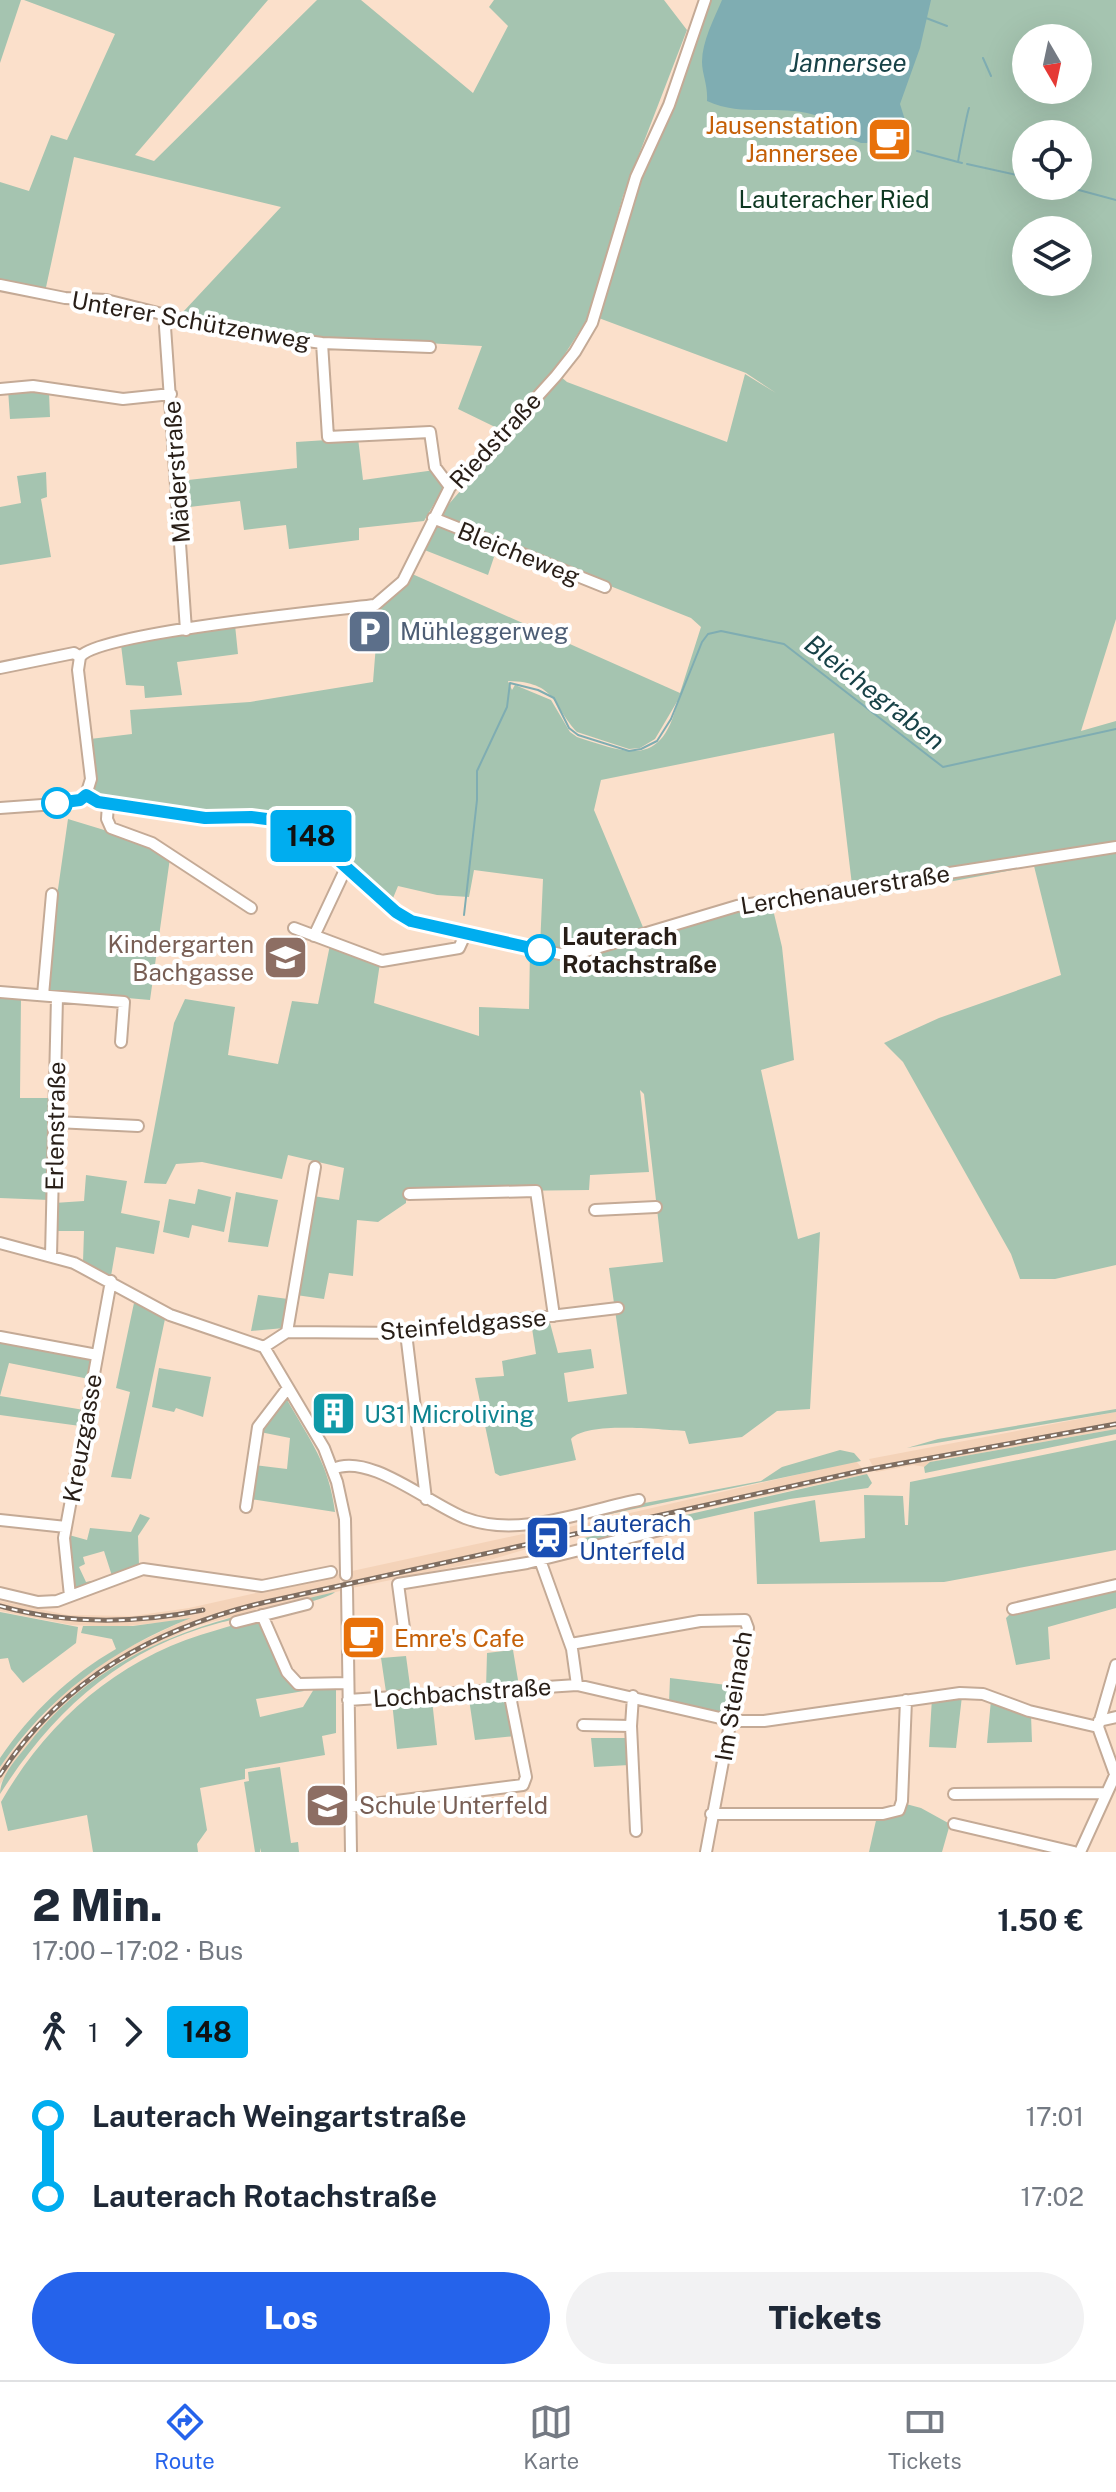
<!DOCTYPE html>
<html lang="de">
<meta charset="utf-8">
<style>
body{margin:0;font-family:"Public Sans",sans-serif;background:#f2f2f3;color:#1f2937;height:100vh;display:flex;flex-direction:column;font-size:30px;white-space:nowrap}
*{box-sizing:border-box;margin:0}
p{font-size:26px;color:#747a83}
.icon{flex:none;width:44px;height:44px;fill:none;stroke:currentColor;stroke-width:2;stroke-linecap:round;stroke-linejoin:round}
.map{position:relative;height:1852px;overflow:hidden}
.drawer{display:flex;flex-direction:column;background:#fff;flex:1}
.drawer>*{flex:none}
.badge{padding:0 16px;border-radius:6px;font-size:28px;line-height:52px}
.needle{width:52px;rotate:171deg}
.controls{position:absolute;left:1012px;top:24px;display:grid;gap:16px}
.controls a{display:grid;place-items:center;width:80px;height:80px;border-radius:50%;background:#fff;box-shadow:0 8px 32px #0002;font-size:40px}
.map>.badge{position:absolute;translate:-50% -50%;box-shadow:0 0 0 4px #fff}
.legs{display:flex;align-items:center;gap:12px;height:88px;padding:0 32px;font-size:26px}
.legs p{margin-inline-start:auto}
.headline{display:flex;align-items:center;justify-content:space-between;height:136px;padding:0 32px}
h1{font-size:44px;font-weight:800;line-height:60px}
.primary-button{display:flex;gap:16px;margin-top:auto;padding:16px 32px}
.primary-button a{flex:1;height:92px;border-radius:48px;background:#2563eb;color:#fff;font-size:32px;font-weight:800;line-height:92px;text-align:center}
.primary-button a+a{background:#f2f2f3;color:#1f2937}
ul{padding:0 32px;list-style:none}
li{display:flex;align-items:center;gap:28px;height:80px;font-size:30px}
li i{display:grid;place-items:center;width:12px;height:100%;margin:0 10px;background:currentColor}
li i::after{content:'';width:20px;height:20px;margin:-10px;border:6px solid;border-radius:50%;background:#fff}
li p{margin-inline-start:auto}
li:first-child i{background:linear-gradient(#0000 50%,currentColor 0)}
li:last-child i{background:linear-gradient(currentColor 50%,#0000 0)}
.dock{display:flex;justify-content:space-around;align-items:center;height:112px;border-top:2px solid #e0e1e3;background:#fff;font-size:22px;color:#747a83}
.dock a{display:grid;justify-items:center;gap:4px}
.dock .selected{color:#2563eb}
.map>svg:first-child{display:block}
</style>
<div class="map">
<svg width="1116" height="1852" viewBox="0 0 1116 1852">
<rect width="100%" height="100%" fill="#fbe0cb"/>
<path fill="#f4d3b9" d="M1116,1412V1429L931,1462L925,1467L914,1465L876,1472L869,1459Z
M856,1461L867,1474L558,1540L493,1559L352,1588V1571L523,1534L530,1536Z
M340,1574V1591L195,1626L117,1664L47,1722L0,1784V1767L7,1757L64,1693L117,1653L185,1620L118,1627L71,1625L0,1611V1601L68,1615L133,1616L189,1608Z"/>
<path fill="#a5c4b0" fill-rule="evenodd" d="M0,0H21L0,63Z
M24,0H268L135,155L154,161L317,0H361L473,93L508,26L489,7L494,0H664L687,30L623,196L590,315L554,371L567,382L727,442L745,374L776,393L746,373L596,317L626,196L707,0H1116V619L1081,731L1116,721V1265L1055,1279H1020L1011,1254L903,1062L884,1043L939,1018L1061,975L1034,866L868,897L866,883L852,885L834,733L601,780L594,810L645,932L770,897L782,947L794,1060L761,1070L798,1239L820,1232L810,1409L777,1411L742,1437L689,1444L685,1431C660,1430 588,1421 571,1439L576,1460L500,1476L495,1473L475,1378L504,1376L502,1361L536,1354L531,1322L550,1323L558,1353L591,1349L594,1368L564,1373L568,1402L627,1394L609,1268L663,1262L644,1094L640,1090L649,1172L590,1175L589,1190L406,1192V1203L378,1222L357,1220L353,1276L329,1273L324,1299L296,1295L313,1196L339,1200L344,1168L288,1155L282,1179L202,1162L176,1164L166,1184L144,1183L174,1023L185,999L235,1007L228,1055L278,1064L292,1001L318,1004L330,945L380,963L374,1003L479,1036V1007L529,1009L530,949L540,947L543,879L474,870L469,897L437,895L398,886L391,903L298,825L95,797L90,739L132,734L130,710L250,702L373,682L379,607L399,592L410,573L680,693L701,627L691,618L444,520L442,512L500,445L495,427L458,409L482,346C383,340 278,342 183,312L281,207L74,157L45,292L0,283V182L29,191L51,135L67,140L115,34ZM1026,38H1078V90H1026ZM1026,134H1078V186H1026ZM1026,230H1078V282H1026ZM508,681C557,682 552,705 577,732L629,749L640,748L655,739L678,700C662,768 629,754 577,737L570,732L551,700L515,685L512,690Z
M8,389L49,392L50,417L10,419Z
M358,438L363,480L435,470L444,487L424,521L359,528V540L289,549L286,525L244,530L240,501L181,508L179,481L297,468L296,442Z
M46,472L47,497L41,499L51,557L0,565V507L21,503L17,476Z
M438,524L497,548L488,575L422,549L433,525Z
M235,625L238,654L177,662L182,695L145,698L144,686L126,685L121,645Z
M68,819L137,840L170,858L150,1000L47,991L53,901L58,889Z
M0,997L21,998L20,1098H51L49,1200L0,1198Z
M86,1175L127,1181L121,1213L160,1221L154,1254L116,1247L111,1276L83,1262L84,1231H54V1203L84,1201Z
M198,1189L231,1197L224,1232L192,1225L189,1238L163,1232L169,1199L195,1204Z
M236,1192L278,1200L268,1247L228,1242Z
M258,1295L288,1299L284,1328L251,1331Z
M134,1303L165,1319L131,1479L111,1477L130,1392L116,1388Z
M0,1340L94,1357L89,1379L9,1363L0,1396L84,1410L80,1426L0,1415Z
M159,1368L211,1377L203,1417L176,1408L174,1412L152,1407Z
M286,1398C311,1442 329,1464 335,1512L250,1499L254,1465L287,1469L290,1438L260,1432Z
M1116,1409V1412L907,1448L938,1439Z
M1116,1429V1434L925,1473L924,1467L930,1462Z
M1116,1440V1550L944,1582L757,1584L754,1512L815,1500L820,1542L865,1538L864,1495L903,1496L905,1525H908L910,1482Z
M840,1450L854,1453L861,1461L577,1521L576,1516L761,1481L782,1467Z
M867,1474L872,1483L868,1488L790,1499L585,1545L584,1538Z
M140,1514L150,1518L138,1536L139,1565L112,1576L104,1551L83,1557L85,1564L79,1567L86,1582L91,1581L93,1585L73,1593L66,1555L69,1535L87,1540L90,1528L131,1532Z
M1116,1587V1608L1048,1627L1050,1659L1016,1665L1006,1618L1011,1613Z
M335,1592C327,1601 239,1618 219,1623C121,1649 54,1710 0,1794C0,1775 19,1756 30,1742C110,1641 217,1619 335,1592Z
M0,1612L78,1627L76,1643L23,1683L11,1669L8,1658L0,1659Z
M191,1618C112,1649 48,1697 0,1767V1758C31,1713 69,1676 116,1649L112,1639L81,1633L83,1626H133Z
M259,1620L292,1681L304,1691L256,1699L260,1717L303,1707L314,1689L336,1686V1733L322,1736L325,1755L245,1769V1779L200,1788L207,1830L197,1844L198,1852H93L87,1815L8,1831L1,1802C49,1718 123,1655 217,1630C231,1626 245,1621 259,1620Z
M513,1650L519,1686L486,1689L487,1653Z
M406,1656L411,1693L386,1692L381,1658Z
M670,1678L735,1686L728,1713L669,1703Z
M962,1696L956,1748L929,1747L932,1698Z
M504,1697L515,1736L475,1740L469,1699Z
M432,1700L437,1745L397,1749L392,1702Z
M991,1700L1031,1715L1032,1742L987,1743Z
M591,1738H629V1765L594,1767Z
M280,1767L291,1843L298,1842L299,1852H261L260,1848V1852H255L244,1782L249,1781L248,1772Z
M906,1804L921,1808L950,1824L942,1852H869L877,1816Z"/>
<path fill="#7fadb2" d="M722,0H931L920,48L900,104L905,120L894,122L867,143H861L824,129L818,116C781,103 743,118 707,101C708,85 702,74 702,62C702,41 714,19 722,0Z"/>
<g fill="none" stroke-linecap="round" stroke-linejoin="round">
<path stroke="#7fadb2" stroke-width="2" d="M926,18L947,26
M983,58L991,76
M869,141L901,148
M917,151L958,162
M962,163L958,162C959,155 967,114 969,108
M967,164L1026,177
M1064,186L1116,200
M464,915L477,800V771L507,707L510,683L538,690L554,698L569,728L578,735L629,751L641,749L657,741L671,719L702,642L708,634L721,631L784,644L943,767L1116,729"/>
<defs>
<path id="minor" d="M0,285L65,298L106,300L226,330L322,343L430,347
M169,315L165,327L186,630
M322,343L328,437L430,432L435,467L450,487
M0,389L33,386L123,399L171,394
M433,518L605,587
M80,657C97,633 333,610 375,605L403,581L450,487L490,449L556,376L575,352L592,323L636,177L669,105L705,0
M80,657L78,670L91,779L86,795
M0,668L74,653L80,657
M86,795L98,802L205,818L251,817L282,821L317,841L396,912L411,921L560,954L583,952L737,906L1116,847
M108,804L107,819L111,828L152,843L251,908
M0,808L70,803L86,795
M294,928L382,961L459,948L465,935
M314,936L346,868
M0,992L124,1002L121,1042
M43,995L52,894
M56,1122L138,1126
M409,1194L536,1191L554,1316
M595,1210L656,1207
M0,1243L74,1263L170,1315L264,1347L324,1448L337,1482L345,1519L346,1575
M51,1256L57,997
M287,1332L315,1167
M406,1333L426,1499
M0,1337L97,1355
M264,1347L287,1332L406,1333L618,1308
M333,1469C369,1452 429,1504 465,1518C519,1539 586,1510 639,1500
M246,1507L258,1427L287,1389
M0,1520L66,1527
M540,1560L572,1649L577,1685
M347,1588L351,1852
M0,1593L38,1602L57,1601L143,1569L262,1586L331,1572
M70,1596L64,1538L111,1281
M1013,1609L1116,1585
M262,1615L287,1672L298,1684L348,1683
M236,1622L307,1604
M406,1643L398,1584L527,1563L668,1528
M571,1644L700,1621L745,1620L748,1628L706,1852
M633,1696L631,1726L636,1831
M348,1700L577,1685L733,1721H764L960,1693L983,1694L1029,1711L1098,1727
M1099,1721L1116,1717
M583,1725L631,1726
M1115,1774L1098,1727L1116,1665
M954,1794L1105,1793
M349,1807L523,1785L526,1777L509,1691
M711,1814H883L899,1810L902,1801L906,1700
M954,1824L1074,1852
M1080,1852L1116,1773"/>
</defs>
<use href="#minor" stroke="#c4aa96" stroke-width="14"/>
<use href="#minor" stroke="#fff" stroke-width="10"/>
<defs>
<path id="rail" d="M0,1606C68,1625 134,1624 203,1610
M0,1775C63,1678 156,1628 266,1602L865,1470L1116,1424"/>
</defs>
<use href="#rail" stroke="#7f6e61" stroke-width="5"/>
<use href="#rail" stroke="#fff" stroke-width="2" stroke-dasharray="6" stroke-linecap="butt"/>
</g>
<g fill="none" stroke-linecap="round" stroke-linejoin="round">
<defs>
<path id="line-1" d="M57,803L80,800L86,795L98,802L205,818L251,817L282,821L317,841L396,912L411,921L540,950"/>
</defs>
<use href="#line-1" stroke="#fff" stroke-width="18"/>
<use href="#line-1" stroke="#00adef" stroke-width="12"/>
</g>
<defs>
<symbol id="cafe-square" viewBox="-11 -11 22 22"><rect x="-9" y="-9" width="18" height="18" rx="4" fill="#e8710a" stroke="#fff"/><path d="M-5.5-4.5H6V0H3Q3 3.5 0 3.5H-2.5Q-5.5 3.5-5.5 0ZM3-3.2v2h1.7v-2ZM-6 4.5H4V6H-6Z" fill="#fff"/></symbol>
<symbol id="parking-square" viewBox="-11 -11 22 22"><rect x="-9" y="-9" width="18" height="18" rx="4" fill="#5c6f8a" stroke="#fff"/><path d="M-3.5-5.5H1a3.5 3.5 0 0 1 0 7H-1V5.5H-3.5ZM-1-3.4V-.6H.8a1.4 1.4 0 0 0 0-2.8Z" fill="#fff"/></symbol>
<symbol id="school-square" viewBox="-11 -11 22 22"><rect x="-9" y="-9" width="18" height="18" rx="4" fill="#8d6e63" stroke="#fff"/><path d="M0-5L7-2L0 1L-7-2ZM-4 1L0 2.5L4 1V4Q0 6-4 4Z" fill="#fff"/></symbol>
<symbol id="building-square" viewBox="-11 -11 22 22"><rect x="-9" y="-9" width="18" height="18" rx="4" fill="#0f9aa8" stroke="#fff"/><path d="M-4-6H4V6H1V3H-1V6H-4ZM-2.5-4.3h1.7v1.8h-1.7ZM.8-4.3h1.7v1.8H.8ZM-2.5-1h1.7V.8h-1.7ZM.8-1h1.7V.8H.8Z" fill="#fff"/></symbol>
<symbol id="station-square" viewBox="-11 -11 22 22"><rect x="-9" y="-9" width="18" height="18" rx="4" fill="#1a4fb4" stroke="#fff"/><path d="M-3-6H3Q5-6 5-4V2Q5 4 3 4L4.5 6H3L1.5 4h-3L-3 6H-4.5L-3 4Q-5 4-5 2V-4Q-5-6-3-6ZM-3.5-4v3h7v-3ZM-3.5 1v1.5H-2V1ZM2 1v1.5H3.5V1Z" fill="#fff"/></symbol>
</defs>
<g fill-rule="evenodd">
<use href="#cafe-square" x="864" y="114" width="51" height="51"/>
<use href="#parking-square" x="344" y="606" width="51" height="51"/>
<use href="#school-square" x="260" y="932" width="51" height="51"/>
<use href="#building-square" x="308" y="1388" width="51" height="51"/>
<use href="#station-square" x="522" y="1512" width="51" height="51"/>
<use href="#cafe-square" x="338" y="1612" width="51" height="51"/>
<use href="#school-square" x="302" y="1780" width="51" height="51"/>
</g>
<g fill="#fff" stroke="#00adef" stroke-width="4">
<circle cx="57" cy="803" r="14"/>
<circle cx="540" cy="950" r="14"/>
</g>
<g text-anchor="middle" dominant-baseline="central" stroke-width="8" stroke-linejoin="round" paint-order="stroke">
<g font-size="24" fill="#c56008" stroke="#fff" text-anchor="end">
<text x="858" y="125">Jausenstation<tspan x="858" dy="28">Jannersee</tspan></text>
<text x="394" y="1638" text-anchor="start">Emre's Cafe</text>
</g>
<g font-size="24" fill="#0d3821" stroke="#fff">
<text x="834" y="199">Lauteracher Ried</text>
</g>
<g font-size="24" fill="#281e17" stroke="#fff">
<text transform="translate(191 320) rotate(10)">Unterer Schützenweg</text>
<text transform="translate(495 440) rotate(-47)">Riedstraße</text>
<text transform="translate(176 472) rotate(-94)">Mäderstraße</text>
<text transform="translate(519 553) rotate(22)">Bleicheweg</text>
<text transform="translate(845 889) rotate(-9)">Lerchenauerstraße</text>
<text transform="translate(55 1126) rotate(-89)">Erlenstraße</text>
<text transform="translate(463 1324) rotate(-5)">Steinfeldgasse</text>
<text transform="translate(82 1438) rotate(-80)">Kreuzgasse</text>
<text transform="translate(462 1692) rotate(-4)">Lochbachstraße</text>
<text transform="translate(733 1696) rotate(-81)">Im Steinach</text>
</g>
<g font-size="24" fill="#4e5e75" stroke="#fff" text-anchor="start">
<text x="400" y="631">Mühleggerweg</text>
</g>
<g font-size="24" font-weight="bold" fill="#281e17" stroke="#fff" text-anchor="start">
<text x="562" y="936">Lauterach<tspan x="562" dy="28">Rotachstraße</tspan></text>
</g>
<g font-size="24" fill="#785e54" stroke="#fff" text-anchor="end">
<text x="254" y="944">Kindergarten<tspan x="254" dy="28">Bachgasse</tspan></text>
<text x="359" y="1805" text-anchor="start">Schule Unterfeld</text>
</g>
<g font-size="24" fill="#0d838f" stroke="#fff" text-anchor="start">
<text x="364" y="1414">U31 Microliving</text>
</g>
<g font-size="24" fill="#164399" stroke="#fff" text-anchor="start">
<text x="579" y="1523">Lauterach<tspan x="579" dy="28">Unterfeld</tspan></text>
</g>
<g font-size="26" font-style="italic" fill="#174247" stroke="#fff">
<text x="848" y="62">Jannersee</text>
<text transform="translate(875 692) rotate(38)">Bleichegraben</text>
</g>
</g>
</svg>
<div class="controls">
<a><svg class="needle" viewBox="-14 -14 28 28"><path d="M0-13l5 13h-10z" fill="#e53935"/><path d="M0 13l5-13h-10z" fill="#747a83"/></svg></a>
<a><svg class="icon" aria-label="locate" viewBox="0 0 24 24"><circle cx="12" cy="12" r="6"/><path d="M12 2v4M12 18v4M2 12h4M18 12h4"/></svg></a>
<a><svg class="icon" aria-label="layers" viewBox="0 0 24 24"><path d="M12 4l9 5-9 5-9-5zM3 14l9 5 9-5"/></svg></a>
</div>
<b class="badge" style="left:311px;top:836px;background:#00adef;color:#111">148</b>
</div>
<section class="drawer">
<div class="headline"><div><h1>2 Min.</h1><p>17:00 – 17:02 · Bus</p></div><b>1.50 €</b></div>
<div class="legs"><svg class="icon" aria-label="walk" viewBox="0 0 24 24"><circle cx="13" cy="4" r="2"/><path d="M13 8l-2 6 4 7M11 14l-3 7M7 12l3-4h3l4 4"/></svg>1<svg class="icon" aria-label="forward" viewBox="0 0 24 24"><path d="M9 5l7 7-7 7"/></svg><b class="badge" style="background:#00adef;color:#111">148</b></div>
<ul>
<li><i style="color:#00adef"></i><b>Lauterach Weingartstraße</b><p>17:01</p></li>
<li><i style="color:#00adef"></i><b>Lauterach Rotachstraße</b><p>17:02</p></li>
</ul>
<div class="primary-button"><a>Los</a><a>Tickets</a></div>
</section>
<nav class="dock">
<a class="selected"><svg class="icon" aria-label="directions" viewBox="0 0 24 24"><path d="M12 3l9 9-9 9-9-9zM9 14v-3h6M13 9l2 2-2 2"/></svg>Route</a>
<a><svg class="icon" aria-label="map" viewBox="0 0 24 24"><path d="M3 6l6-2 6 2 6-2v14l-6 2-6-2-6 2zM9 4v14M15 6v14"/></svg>Karte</a>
<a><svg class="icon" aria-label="tickets" viewBox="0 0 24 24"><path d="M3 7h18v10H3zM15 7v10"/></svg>Tickets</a>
</nav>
